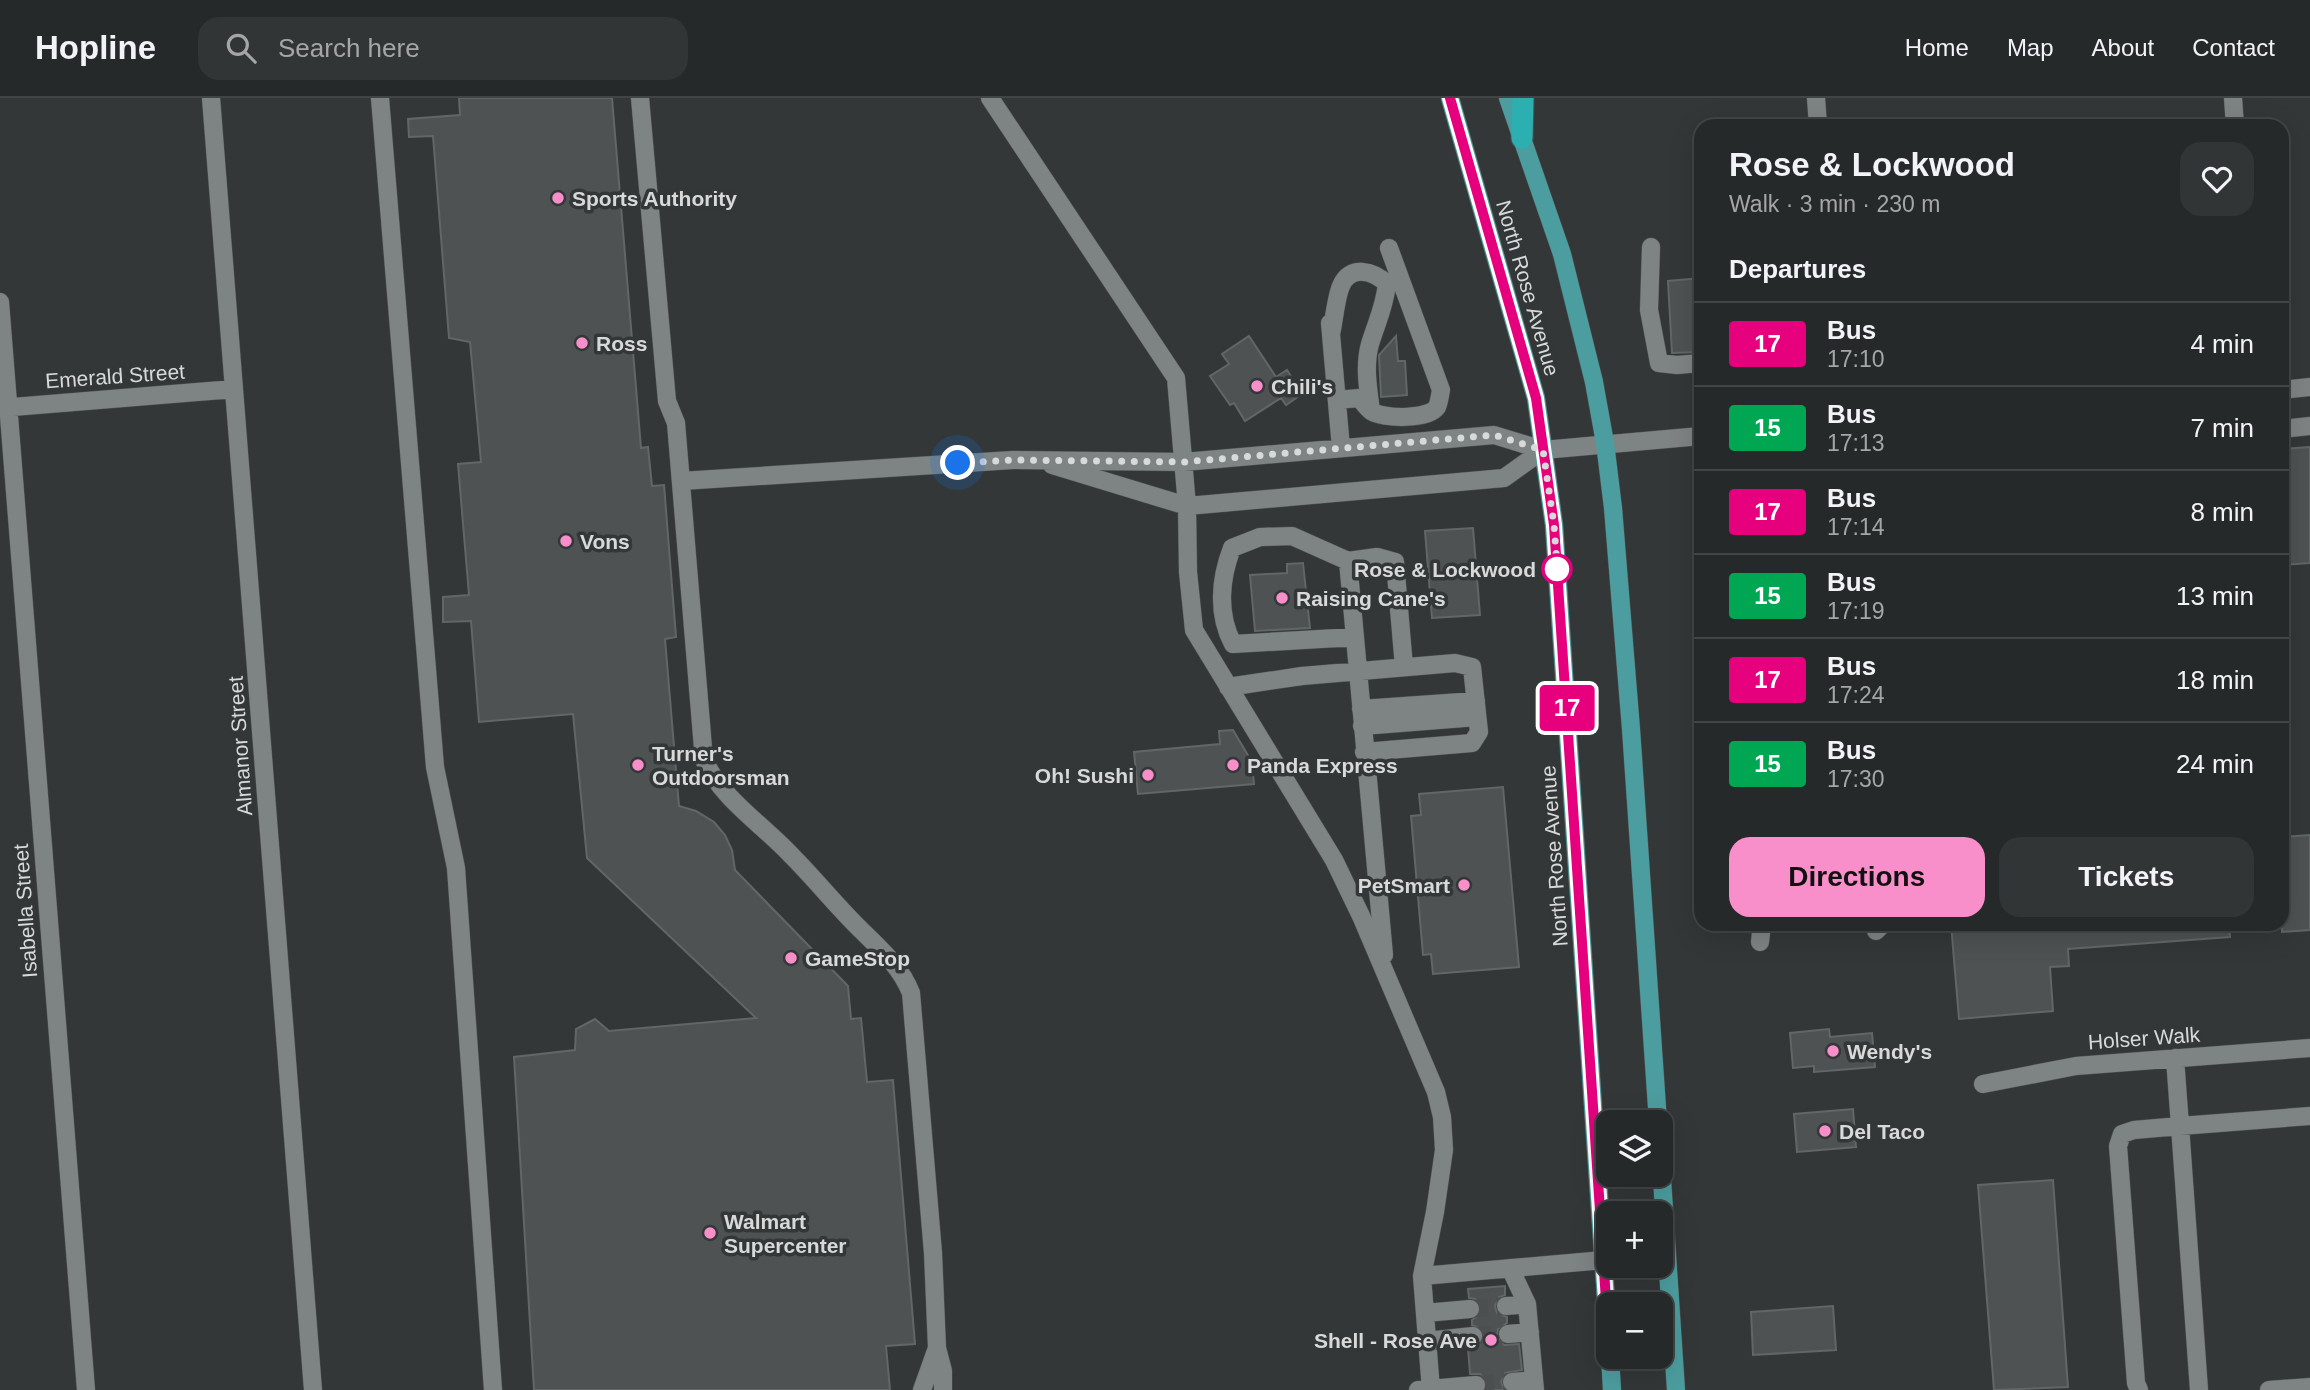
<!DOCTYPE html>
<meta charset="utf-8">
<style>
body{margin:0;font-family:Helvetica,sans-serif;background:#323535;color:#f1f3f6;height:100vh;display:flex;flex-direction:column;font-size:26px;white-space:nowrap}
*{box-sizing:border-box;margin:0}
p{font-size:23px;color:#a4a6a8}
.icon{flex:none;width:38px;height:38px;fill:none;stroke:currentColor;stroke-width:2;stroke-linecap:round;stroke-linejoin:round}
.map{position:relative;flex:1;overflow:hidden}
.side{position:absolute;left:1694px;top:21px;width:595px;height:812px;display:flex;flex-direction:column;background:#262929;border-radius:21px;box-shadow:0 7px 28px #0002,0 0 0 2px #424546}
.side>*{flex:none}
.badge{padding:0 14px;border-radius:5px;font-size:24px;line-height:46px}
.tools{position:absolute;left:1596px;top:1012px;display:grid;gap:14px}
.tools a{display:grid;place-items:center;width:77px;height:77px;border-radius:14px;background:#262929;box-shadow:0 7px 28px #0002,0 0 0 2px #424546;font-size:35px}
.you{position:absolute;width:35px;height:35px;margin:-18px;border:5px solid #fff;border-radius:50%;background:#1a73e8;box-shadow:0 0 0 10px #1a73e833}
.map>.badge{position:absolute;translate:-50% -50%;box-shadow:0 0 0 4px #fff}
h2{padding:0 35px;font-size:26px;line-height:63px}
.round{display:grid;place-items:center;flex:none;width:74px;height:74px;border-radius:21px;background:#323535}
.head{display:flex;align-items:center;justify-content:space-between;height:119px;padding:0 35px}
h1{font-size:33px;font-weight:600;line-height:52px}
.button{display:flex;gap:14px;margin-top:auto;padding:14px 35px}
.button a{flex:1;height:80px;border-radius:21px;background:#f98fca;color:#111;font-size:28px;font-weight:600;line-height:80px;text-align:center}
.button a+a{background:#323535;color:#f1f3f6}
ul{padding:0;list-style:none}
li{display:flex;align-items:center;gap:21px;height:84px;padding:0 35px;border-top:2px solid #424546}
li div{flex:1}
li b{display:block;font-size:26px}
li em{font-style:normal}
li .badge{min-width:77px;font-weight:700;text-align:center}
header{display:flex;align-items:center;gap:42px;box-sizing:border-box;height:98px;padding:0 35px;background:#262929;border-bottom:2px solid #424546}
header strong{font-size:33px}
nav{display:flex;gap:38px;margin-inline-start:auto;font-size:24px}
.search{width:490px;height:63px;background:#323535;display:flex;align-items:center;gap:18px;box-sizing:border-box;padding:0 24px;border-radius:21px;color:#a4a6a8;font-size:26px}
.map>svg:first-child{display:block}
</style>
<header>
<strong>Hopline</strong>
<div class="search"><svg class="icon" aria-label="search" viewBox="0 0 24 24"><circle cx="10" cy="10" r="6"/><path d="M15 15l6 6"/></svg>Search here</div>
<nav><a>Home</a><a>Map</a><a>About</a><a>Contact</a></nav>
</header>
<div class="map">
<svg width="2310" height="1292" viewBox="0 0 2310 1292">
<rect width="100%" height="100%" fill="#333737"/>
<path fill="#4e5252" stroke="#616666" stroke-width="2" d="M459,0H612L641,350L648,349L652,388L664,387L676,539L665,541L679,708L696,713L714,724L725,737L732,752L735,772L848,888L851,921L861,920L867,984L893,982L915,1246L886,1248L890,1292H534L514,959L575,952L576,931L595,921L609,933L756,920L587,760L573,616L479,624L471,523L443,524V499L469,497L458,366L481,364L470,244L449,240L433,38L409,39L408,21L460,17Z
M1701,180V254L1672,255L1668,183Z
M1249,238L1276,279L1287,272L1302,296L1286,307L1281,300L1245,323L1234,305L1230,307L1210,278L1229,266L1222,256Z
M1396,238L1398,263H1405L1407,297L1381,299L1379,257Z
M2310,349V465L2282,467V351Z
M1473,430L1480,517L1432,520L1425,433Z
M1303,465L1310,530L1255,533L1250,477L1287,475V466Z
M1233,632L1252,664L1254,686L1138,696L1134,654L1220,646L1219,633Z
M1503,689L1519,869L1433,876L1431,856L1423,857L1411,718L1421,717L1419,696Z
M2310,737V832L2282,834V739Z
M1951,826H2229L2230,839L2068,851L2069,868L2050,869L2053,913L1959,921Z
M1829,931L1830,939L1872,935L1875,969L1814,974V968L1793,970L1790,935Z
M1853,1011L1856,1049L1797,1054L1794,1016Z
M2053,1082L2068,1289L1994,1292L1978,1087Z
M1505,1188V1197L1499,1199L1495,1208L1497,1215L1507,1219V1225L1498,1231L1497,1238L1504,1247L1519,1246L1522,1272L1505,1275L1501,1284L1504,1292H1486L1487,1285L1485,1280L1480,1276H1470L1468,1250L1480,1247L1484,1237L1482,1231L1472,1227V1222L1480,1216L1481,1209L1475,1201L1469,1200L1468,1191Z
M1833,1208L1836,1252L1753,1257L1751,1214Z"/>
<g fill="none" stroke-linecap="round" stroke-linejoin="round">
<path stroke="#4c4f4f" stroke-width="18" stroke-dasharray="18 9" stroke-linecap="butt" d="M1470,1211L1506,1208
M1473,1238L1508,1236
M1476,1287L1512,1284"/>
<defs>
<path id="minor" d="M211,0L313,1292
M380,0L435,669L456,770L493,1292
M640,0L667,303L676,325L704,662C722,701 762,726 791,757C814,780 834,805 857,828C878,849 900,867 911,895L933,1155L937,1250L943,1273V1292
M990,0L1176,280L1187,408L1188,474L1194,532L1334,762L1361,818L1436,994L1442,1019L1444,1052L1435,1114L1422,1178L1431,1292
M1816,0L1818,28
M2233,0L2235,28
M1651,149L1649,212L1659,265L1677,267L1701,265
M0,204L86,1292
M1330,225L1341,350
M1331,236C1334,223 1336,199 1341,188C1350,166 1374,173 1387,186C1384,211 1377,223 1370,246C1364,267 1368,291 1371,313
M2282,292L2310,289
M1337,302L1359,300C1363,304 1367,310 1371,313C1383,321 1428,322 1437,309C1439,305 1440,297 1441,292L1389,150
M0,310L234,291
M2282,331L2310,328
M1052,367L1187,408L1504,380L1543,352
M681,383L1013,362L1184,364L1494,337L1543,352L1701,338
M1348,463L1384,857
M1355,539L1233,546C1217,516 1220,481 1232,450L1260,439L1292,438L1348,463L1377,459L1395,464L1404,569
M1228,589L1302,578L1455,565L1472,569L1479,634L1472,645L1364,654
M1361,611L1476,603
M1362,628L1477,619
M1876,833L1883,826
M1760,844L1762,826
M1983,986L2076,968L2310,950
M1510,1170L1527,1206L1535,1292
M1422,1178L1604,1162
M1506,1208L1527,1206
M1425,1215L1470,1211
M1508,1236L1530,1234
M1427,1243L1473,1238
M1512,1284L1534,1282
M922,1292L937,1250
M1418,1292L1476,1287
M2139,1292L2136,1285L2118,1048L2122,1036L2134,1032L2180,1028L2175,960
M2199,1292L2180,1028L2310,1018
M2269,1292L2310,1289"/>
<path id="major" d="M1450,0L1536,300L1554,427L1608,1232
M1508,0L1562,156L1594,284L1605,345L1613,410L1631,631L1658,1024
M1661,1066L1676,1292
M1610,1258L1612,1292"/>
<path id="highway" d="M1522,40L1523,0"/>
</defs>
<use href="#minor" stroke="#4f5353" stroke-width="19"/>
<use href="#major" stroke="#4f5353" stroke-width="19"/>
<use href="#highway" stroke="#4f5353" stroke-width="23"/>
<use href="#minor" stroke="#7e8383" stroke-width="18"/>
<use href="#major" stroke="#4c9d9f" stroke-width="18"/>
<use href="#highway" stroke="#2bafb1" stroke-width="21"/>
</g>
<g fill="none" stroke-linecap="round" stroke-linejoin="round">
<defs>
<path id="line" d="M1450,0L1536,300L1554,427L1608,1232"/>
</defs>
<use href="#line" stroke="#fff" stroke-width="16"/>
<use href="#line" stroke="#e6007e" stroke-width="10"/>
<path stroke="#d8dada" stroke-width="7" stroke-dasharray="0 12.6" d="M958,365L1013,362L1184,364L1494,337L1543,352L1554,427L1558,481L1557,471"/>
</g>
<g fill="#f98fca" stroke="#333737" stroke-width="2.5">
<circle cx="558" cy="100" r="7"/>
<circle cx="582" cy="245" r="7"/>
<circle cx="1257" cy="288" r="7"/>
<circle cx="566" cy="443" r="7"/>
<circle cx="1282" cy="500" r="7"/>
<circle cx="638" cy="667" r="7"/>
<circle cx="1233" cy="667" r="7"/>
<circle cx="1148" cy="677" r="7"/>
<circle cx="1464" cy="787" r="7"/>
<circle cx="791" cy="860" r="7"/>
<circle cx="1833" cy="953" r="7"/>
<circle cx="1825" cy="1033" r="7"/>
<circle cx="710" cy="1135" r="7"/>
<circle cx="1491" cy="1242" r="7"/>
</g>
<circle fill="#fff" stroke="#e6007e" stroke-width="3.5" cx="1557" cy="471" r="14"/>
<g text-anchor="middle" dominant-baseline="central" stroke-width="7" stroke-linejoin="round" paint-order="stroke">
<g font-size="21" font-weight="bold" fill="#d8dada" stroke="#333737" text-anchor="start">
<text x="572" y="100">Sports Authority</text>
<text x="596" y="245">Ross</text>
<text x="1271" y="288">Chili's</text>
<text x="580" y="443">Vons</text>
<text x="1296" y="500">Raising Cane's</text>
<text x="652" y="655">Turner's<tspan x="652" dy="24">Outdoorsman</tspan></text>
<text x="1247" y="667">Panda Express</text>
<text x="1134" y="677" text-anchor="end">Oh! Sushi</text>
<text x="1450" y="787" text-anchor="end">PetSmart</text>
<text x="805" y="860">GameStop</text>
<text x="1847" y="953">Wendy's</text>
<text x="1839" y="1033">Del Taco</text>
<text x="724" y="1123">Walmart<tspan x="724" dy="24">Supercenter</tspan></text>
<text x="1477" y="1242" text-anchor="end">Shell - Rose Ave</text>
</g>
<g font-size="21" fill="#d8dada" stroke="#333737">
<text transform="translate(1528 190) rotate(74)">North Rose Avenue</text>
<text transform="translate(115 278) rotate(-4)">Emerald Street</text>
<text transform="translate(240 648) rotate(-94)">Almanor Street</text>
<text transform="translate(1554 758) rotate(-94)">North Rose Avenue</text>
<text transform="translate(25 813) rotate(-94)">Isabella Street</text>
<text transform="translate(2144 940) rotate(-4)">Holser Walk</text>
</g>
<g font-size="21" font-weight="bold" fill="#d8dada" stroke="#333737" text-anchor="end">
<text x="1536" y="471">Rose &amp; Lockwood</text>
</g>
</g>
</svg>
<div class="tools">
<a><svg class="icon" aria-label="layers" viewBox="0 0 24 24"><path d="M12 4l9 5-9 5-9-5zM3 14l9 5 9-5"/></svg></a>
<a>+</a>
<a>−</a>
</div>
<div class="you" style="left:958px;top:365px"></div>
<b class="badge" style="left:1567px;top:610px;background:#e6007e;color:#fff">17</b>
<section class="side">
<div class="head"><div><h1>Rose &amp; Lockwood</h1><p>Walk · 3 min · 230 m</p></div><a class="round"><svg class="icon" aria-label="heart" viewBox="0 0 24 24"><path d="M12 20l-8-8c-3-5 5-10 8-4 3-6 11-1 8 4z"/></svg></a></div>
<h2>Departures</h2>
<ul>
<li><span class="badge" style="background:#e6007e;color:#fff">17</span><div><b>Bus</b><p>17:10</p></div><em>4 min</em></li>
<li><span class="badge" style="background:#00a651;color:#fff">15</span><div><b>Bus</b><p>17:13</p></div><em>7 min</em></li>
<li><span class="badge" style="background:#e6007e;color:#fff">17</span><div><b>Bus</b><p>17:14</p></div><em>8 min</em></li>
<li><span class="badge" style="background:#00a651;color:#fff">15</span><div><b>Bus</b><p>17:19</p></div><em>13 min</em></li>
<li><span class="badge" style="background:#e6007e;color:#fff">17</span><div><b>Bus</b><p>17:24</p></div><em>18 min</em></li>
<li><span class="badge" style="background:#00a651;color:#fff">15</span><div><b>Bus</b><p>17:30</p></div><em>24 min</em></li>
</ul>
<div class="button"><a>Directions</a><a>Tickets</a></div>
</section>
</div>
